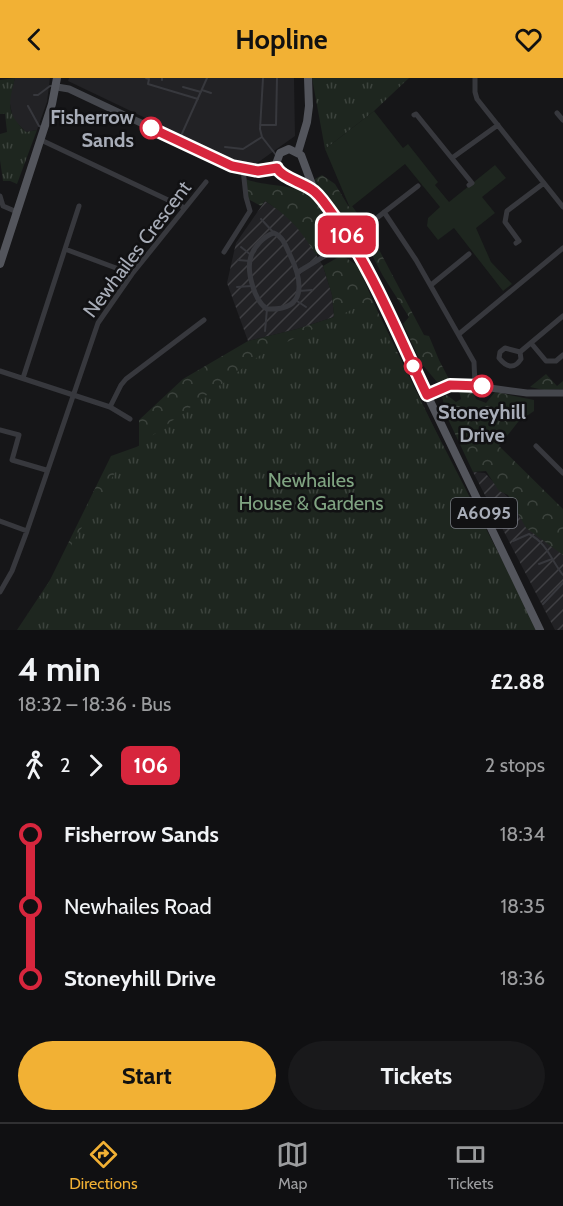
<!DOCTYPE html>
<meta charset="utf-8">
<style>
body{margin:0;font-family:Cabin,sans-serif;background:#19191b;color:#f1f3f6;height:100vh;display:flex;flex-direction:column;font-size:22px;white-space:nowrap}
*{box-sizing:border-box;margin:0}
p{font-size:20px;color:#9c9d9f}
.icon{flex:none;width:33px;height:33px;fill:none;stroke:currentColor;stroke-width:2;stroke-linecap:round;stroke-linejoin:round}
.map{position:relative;height:552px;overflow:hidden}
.side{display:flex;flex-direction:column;background:#101012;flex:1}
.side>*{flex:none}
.badge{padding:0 12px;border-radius:9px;font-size:21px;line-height:39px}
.map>.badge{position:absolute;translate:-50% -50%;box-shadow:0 0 0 3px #fff}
.legs{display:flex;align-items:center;gap:9px;height:66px;padding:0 18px;font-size:20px}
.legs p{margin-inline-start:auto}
.head{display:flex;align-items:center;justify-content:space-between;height:102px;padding:0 18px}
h1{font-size:33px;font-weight:700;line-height:45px}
.button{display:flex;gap:12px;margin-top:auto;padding:12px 18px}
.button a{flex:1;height:69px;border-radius:36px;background:#f2b134;color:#111;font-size:24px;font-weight:700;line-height:69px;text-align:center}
.button a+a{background:#19191b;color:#f1f3f6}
ul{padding:0 18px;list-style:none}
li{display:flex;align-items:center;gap:21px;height:72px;font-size:22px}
li i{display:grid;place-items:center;width:9px;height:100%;margin:0 8px;background:currentColor}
li i::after{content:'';width:15px;height:15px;margin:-8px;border:4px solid;border-radius:50%;background:#101012}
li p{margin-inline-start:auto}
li:first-child i{background:linear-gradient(#0000 50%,currentColor 0)}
li:last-child i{background:linear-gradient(currentColor 50%,#0000 0)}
header{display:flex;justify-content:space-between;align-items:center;height:78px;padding:0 18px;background:#f2b134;color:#111;font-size:27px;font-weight:700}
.tabs{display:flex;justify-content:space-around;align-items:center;height:84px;border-top:2px solid #303032;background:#101012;font-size:16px;color:#9c9d9f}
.tabs a{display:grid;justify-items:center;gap:3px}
.tabs .selected{color:#f2b134}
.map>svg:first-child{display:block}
</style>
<header><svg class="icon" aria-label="back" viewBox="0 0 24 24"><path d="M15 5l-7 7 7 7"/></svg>Hopline<svg class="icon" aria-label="heart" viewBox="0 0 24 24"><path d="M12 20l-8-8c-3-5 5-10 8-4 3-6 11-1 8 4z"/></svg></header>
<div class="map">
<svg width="563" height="552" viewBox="0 0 563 552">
<defs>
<pattern id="industrial-furrows" width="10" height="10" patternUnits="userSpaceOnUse" patternTransform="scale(1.5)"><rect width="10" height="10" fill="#222225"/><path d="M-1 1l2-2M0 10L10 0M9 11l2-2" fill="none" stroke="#3f3f43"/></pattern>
<pattern id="forest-crowns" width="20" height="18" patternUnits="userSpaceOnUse" patternTransform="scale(1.5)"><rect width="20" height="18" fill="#1e261f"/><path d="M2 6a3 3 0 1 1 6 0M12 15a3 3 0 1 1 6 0" fill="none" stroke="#3c433d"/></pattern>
<pattern id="park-tufts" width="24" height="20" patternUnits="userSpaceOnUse" patternTransform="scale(1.5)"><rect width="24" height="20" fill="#1e261f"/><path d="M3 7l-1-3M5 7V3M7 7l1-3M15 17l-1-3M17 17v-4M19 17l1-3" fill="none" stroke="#3c433d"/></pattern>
</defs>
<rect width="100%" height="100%" fill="#161618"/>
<path fill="#222225" d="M15,0H50L47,24L37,52L26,54L13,41L9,21Z
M69,0H294L295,58L250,90L68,3Z"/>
<path fill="url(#industrial-furrows)" d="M265,123L286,137L304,157L323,188L332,217L334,239L297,251L248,263L227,205L236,165Z
M473,394L485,395L539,452L563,467V552H555Z"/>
<path fill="#1e261f" d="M374,33L403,70L408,66L438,104L435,107L449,124L495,87L506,100L482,119L495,135L476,150L491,184L512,206L503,213L454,150L438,162L427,148L428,140L440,129L405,86L350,130L325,71Z"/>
<path fill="url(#forest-crowns)" d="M322,97L335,106L349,129L352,128L366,147L424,257L429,258L439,282L450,303L437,304L421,285L403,246L409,239L383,198L354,143L337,137L318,112L315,101Z
M245,101C266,109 296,105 313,120C321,127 327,137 334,145V165L316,177C300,151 291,140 265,123L261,128L248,121Z
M342,177L358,188L376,230L502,490L52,552H17L50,502L111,378L139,368V342L183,301L248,263L297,251L334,239L332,217L323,188Z
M546,296L557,308L563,303V311L544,312L530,309Z
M459,312H472L476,321L486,325L495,314L534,322V333L518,344L499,368L563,431V477L526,450L508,417L499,413L486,393L473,394L448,341L442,319L447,317L456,324L461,321Z"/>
<path fill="url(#park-tufts)" d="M15,0C9,26 5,34 26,54L37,52L17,106L10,103H3L0,82V56L7,54L5,36H0V2Z
M312,0H409L374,33L325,71Z
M369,223L538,552H20L125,378L259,278Z"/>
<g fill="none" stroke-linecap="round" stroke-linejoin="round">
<path stroke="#37383d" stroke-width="2" d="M146,0L149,1L148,6L198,21
M263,0L260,51L262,59L276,77
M162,2V0
M183,9L201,14
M202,12L211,15
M34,17H38L50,8H54
M28,28L39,48L42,49
M260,47H276L277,0
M180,60L207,0
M225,69L243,71L262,59
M261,141L274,155
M241,169L251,177
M238,182L250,183
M237,209L251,208
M299,213L312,212
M297,223L306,229
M265,253L267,231
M513,463L529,456C547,465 551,482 563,497
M539,486L552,481
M543,526L563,505"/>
<path stroke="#37383d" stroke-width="5" d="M475,0V14L477,21L563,129
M557,35L563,42
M414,37L416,36L472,105L469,107
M41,62L185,130
M452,80L498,47
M0,118L3,128L17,134
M384,134L416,182L474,284L475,307
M378,139L418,108
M274,155C283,158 286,169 290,177C303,204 307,233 267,231C254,223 246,192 251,178C254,169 265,157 274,155Z
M516,165L519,163L505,144L507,133L544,105
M65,171L132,196
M224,174L250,133L246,119L243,91
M298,194L351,162
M431,207L469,176
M459,256L563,170
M531,265L546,283H556L563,277
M520,274L505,270L500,274L499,280C506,289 514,292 521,281L520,274L563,238
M0,293L110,329L130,341
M23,300L79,128
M110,329L121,307L126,301L204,242
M0,352L19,357L12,382L46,392
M536,368L563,395
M0,443L27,453
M0,514L12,493L27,453L98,245L132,196L206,104"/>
<path stroke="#45474d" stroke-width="7" d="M57,9L69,11L232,88L258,93L277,90
M427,317L450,307L461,306L527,315H563"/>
<path stroke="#53555c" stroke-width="8" d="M298,74L307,44L309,28L308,0
M314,112L279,94L276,86L280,75L289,71L301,77L314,112L329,130L351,162L371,200L540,552
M0,186L52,26L57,0"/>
</g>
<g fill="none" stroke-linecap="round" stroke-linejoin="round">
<defs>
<path id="line-1" d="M151,50L232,88L258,93L277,90C281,99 301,104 311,111C318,115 324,124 329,131C371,187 397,255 427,317L450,307L482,308"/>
</defs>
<use href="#line-1" stroke="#fff" stroke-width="14"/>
<use href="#line-1" stroke="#d7263d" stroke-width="9"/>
</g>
<g fill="#fff" stroke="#d7263d" stroke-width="3">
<circle cx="151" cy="50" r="10"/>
<circle cx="413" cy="288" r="8"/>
<circle cx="482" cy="308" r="10"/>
</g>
<g text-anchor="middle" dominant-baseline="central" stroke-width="5" stroke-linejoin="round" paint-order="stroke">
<rect fill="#111113" stroke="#7b7e86" stroke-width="1.5" x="451" y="420" width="66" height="30" rx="4.5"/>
<g font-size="18" font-weight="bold" fill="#a8adb8">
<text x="484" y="435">A6095</text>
</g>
<g font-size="20" font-weight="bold" fill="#a8adb8" stroke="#111113" text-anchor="end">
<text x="134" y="39">Fisherrow<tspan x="134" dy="23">Sands</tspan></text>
<text x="482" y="334" text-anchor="middle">Stoneyhill<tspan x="482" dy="23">Drive</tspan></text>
</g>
<g font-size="20" fill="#a8adb8" stroke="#111113">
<text transform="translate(137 171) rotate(-53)">Newhailes Crescent</text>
</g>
<g font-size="20" fill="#7fa381" stroke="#111113">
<text x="311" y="402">Newhailes<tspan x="311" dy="23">House &amp; Gardens</tspan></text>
</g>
</g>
</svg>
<b class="badge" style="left:347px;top:157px;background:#d7263d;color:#fff">106</b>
</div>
<section class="side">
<div class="head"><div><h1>4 min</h1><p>18:32 – 18:36 · Bus</p></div><b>£2.88</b></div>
<div class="legs"><svg class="icon" aria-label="walk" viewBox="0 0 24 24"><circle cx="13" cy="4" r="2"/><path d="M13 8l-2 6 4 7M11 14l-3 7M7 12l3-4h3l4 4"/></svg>2<svg class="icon" aria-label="forward" viewBox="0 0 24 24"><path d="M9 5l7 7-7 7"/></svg><b class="badge" style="background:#d7263d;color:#fff">106</b><p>2 stops</p></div>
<ul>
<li><i style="color:#d7263d"></i><b>Fisherrow Sands</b><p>18:34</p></li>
<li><i style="color:#d7263d"></i><span>Newhailes Road</span><p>18:35</p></li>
<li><i style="color:#d7263d"></i><b>Stoneyhill Drive</b><p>18:36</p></li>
</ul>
<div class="button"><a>Start</a><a>Tickets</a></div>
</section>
<nav class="tabs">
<a class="selected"><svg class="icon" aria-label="directions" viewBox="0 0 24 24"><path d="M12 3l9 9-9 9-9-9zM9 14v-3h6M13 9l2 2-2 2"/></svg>Directions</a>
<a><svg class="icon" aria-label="map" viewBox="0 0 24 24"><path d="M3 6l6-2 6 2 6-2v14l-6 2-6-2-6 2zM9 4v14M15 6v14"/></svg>Map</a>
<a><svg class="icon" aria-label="tickets" viewBox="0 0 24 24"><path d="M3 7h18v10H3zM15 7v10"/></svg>Tickets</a>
</nav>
